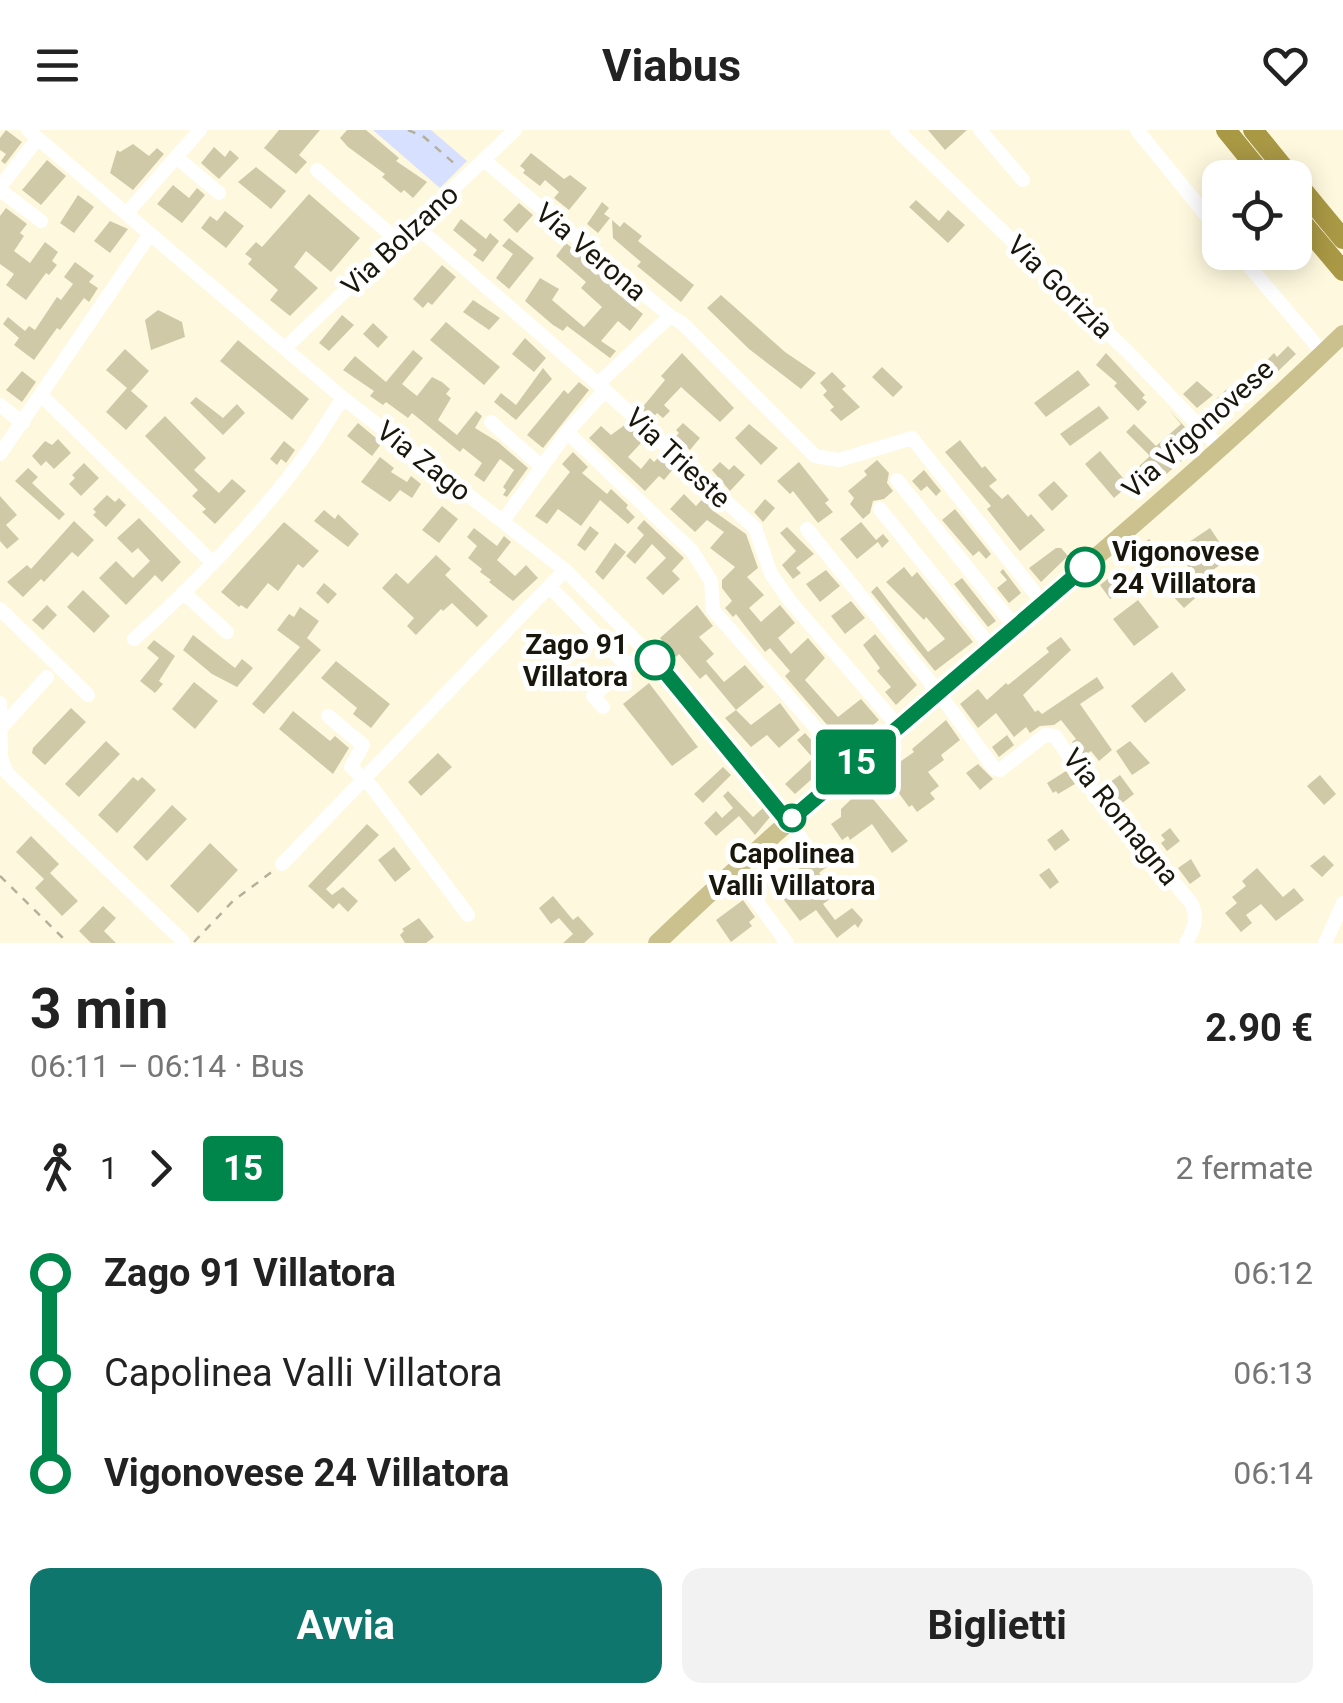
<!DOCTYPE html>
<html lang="it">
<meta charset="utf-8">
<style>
body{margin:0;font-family:Roboto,sans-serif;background:#f2f2f2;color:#222;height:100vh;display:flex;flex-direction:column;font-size:38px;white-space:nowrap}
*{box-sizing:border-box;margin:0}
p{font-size:32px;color:#767676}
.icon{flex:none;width:55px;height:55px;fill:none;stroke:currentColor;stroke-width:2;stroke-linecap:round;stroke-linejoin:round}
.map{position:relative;height:813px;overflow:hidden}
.drawer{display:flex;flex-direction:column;background:#fff;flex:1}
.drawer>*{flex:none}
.badge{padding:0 20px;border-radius:8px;font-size:35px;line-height:65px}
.tools{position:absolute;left:1202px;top:30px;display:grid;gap:20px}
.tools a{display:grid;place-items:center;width:110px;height:110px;border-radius:20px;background:#fff;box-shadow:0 5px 25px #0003;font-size:50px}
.map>.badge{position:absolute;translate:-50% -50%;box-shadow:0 0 0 5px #fff}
.legs{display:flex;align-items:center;gap:15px;height:110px;padding:0 30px;font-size:32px}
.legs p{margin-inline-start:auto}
.overview{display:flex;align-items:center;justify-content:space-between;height:170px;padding:0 30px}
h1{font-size:55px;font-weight:700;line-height:75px}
.button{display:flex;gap:20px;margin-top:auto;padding:20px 30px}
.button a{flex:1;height:115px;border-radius:20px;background:#0f766e;color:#fff;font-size:40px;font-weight:700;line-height:115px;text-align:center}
.button a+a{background:#f2f2f2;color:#222}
ul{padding:0 30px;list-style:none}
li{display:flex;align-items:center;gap:35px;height:100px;font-size:38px}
li i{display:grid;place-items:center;width:15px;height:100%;margin:0 12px;background:currentColor}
li i::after{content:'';width:25px;height:25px;margin:-12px;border:8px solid;border-radius:50%;background:#fff}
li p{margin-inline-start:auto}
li:first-child i{background:linear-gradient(#0000 50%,currentColor 0)}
li:last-child i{background:linear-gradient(currentColor 50%,#0000 0)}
header{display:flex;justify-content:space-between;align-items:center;height:130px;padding:0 30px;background:#fff;font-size:45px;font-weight:700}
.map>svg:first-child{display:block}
</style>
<header><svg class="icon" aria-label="menu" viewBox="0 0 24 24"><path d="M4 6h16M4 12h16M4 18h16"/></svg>Viabus<svg class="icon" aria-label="heart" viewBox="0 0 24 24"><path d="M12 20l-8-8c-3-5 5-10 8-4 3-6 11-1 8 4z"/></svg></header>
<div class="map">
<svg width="1343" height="813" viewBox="0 0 1343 813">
<rect width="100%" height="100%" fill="#fef9de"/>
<path fill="#d7e0fe" d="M373,0H431L467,31L440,58Z"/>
<path fill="#cfc9a8" d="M6,0L22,12L5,34L1,31L6,24L0,20V8Z
M279,0H320L299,25L307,32L296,44L264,18Z
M347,0H366L399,28L396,31L427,52L413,68L404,60L401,63L382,47L385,44L348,17L340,8Z
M928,0H967L945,20Z
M133,14L149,26L157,18L164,24L133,60L110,43L117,20L120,22Z
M214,17L225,27L230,20L239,28L219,49L201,33Z
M531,23L564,49L570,45L587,58L569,80L554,68L559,62L545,50L540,56L523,43L525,40L520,36Z
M47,30L66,46L41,75L22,60Z
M256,37L286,61L271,79L238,52Z
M173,55L189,68L197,58L205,65L182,93L157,74Z
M309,64L360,108L331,142L306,121L294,137L318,158L290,186L270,170L278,160L248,134L252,129L245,124L256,112L262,117Z
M78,65L94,77L74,103L60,93Z
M916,70L939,91L948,80L965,95L948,113L909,77Z
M602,72L609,78L604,84L610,88L598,103L587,94Z
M519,73L533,85L517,103L503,90Z
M6,78L27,94L20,103L24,106L14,121L30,133L45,112L58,122L52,131L57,135L49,145L46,143L26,170L6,155L14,144L0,134V86Z
M225,81L244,96L226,118L201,98L210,86L217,91Z
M461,89L486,109L490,103L499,111L483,132L473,125L477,120L453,100Z
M612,90L620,97L624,92L642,106L638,111L694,155L681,172L637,136L641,132L613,108Z
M110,91L128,99L110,123L94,111Z
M509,108L534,128L509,159L496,148L513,124L502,116Z
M566,113L616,154L612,159L643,184L630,201L618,191L601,211L616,221L610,228L567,196L563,201L553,195L525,171L540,148L559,159L552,170L584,197L602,177L581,158L586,152L556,126Z
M75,132L94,146L89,152L98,158L89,172L84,168L60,200L57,198L34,230L14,215L19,208L3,194L8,187L25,201L29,196L35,200L57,167L61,170L73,154L64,147Z
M442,135L456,147L432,175L428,172L423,178L413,169Z
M721,165L785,222L816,243L801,259L749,219L707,178Z
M473,170L500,188L489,200L463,182Z
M158,180L182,192L185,207L151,220L145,190Z
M342,185L354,195L329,221L319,213Z
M446,192L500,237L484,255L430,210Z
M373,193L388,207L378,218L363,204Z
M525,208L546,228L534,242L512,224Z
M238,210L309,269L292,290L220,231Z
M1288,216L1296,224L1269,250L1258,239L1274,223L1277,227Z
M125,219L149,241L131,261L148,276L126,300L106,282L127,258L106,240Z
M413,220L423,228L402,254L417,266L432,247L442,252L450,259L446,264L451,268L438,290L457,305L476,281L482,286L475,298L498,312L528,338L507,367L503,365L506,360L503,357L514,340L500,329L484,352L474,345L482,333L463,318L460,322L412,283L408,288L386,272L383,275L370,266L374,261L343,240L355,226L386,252Z
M682,223L734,278L720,292L681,257L664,275L670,281L663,288L657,283L652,289L641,279L665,250L661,246Z
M1106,223L1145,265L1142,268L1147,272L1138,281L1114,256L1117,253L1096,235Z
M882,237L903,257L893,267L872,247Z
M543,238L552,249L516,290L494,272L501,263L516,275Z
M1078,240L1090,255L1046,287L1034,273Z
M22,241L36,252L22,272L6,260Z
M832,242L846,256L842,259L860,277L841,291L830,280L834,277L823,265L827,261L820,253Z
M1197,251L1213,265L1197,278L1183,264Z
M579,252L589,260L543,318L527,305L564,260L568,264Z
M1228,258L1240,272L1226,286L1213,272Z
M196,267L223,288L237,274L245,283L223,305L190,273Z
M1099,276L1109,288L1070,316L1060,304Z
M1169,280L1201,314L1155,354L1137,338L1150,326L1126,302L1134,294L1156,316L1181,294Z
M165,286L206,328L194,340L219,363L232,349L246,361L215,394L202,382L206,379L192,366L198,360L145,306Z
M358,293L382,313L372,326L347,306Z
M683,293L700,308L690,320L675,307L679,303L676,300Z
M626,294L639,306L636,309L641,313L628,327L641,339L650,328L654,332L660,326L674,338L664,350L659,346L645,361L589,308L601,296L611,305Z
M749,294L778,318L761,335L735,308Z
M58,309L71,323L54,339L46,331L41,336L32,326L45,311L52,315Z
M960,310L982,338L985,336L997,350L989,356L1002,369L1008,364L1028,387L1031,384L1045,400L1020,421L987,379L991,376L945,322Z
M284,311L295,320L286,333L281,329L277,335L270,329Z
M1100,321L1129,355L1114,368L1085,334Z
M573,322L588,337L582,343L607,364L611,359L628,375L626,378L635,387L628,394L600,370L581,396L558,379L547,394L535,386L570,342L562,334Z
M380,327L394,338L391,342L407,352L411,346L421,354L412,368L400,360L390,372L361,352Z
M877,330L889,343L887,353L893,361L884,369L873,371L870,383L863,389L850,374L854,368L848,361L867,345L864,341Z
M720,332L729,340L734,335L745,345L730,361L712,340Z
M799,332L829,370L825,373L833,382L818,393L793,361L790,364L777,351Z
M84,333L99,348L81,366L69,354L75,348L72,345Z
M28,338L38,347L32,353L65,384L59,390L15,351Z
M924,340L941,361L936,366L927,356L921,361L912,351Z
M1054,351L1068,366L1052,381L1038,365Z
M684,364L696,376L705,366L716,376L712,380L746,404L758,438L747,447L764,465L749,478L761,492L780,475L795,493L778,508L791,524L808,508L825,528L805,550L838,587L861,569L879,590L847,618L785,546L790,541L770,518L765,522L736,484L733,487L725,478L732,471L722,458V450L735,437L710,418L724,402L707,390L695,402L670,379Z
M107,365L115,372L119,368L126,375L106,397L93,385L96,382L93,379Z
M0,366L17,385L6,395L19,409L7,419L0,411Z
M765,369L775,378L763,392L754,382Z
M442,376L458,389L439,413L422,400Z
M955,379L991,424L986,429L979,421L973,426L942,390Z
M324,380L335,389L338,384L359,404L348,417L314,391Z
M139,388L181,432L162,452L155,445L126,475L99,448L116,431L133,448L150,431L138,418L132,423L117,408Z
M644,390L684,428L672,441L680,449L663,465L646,448L666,428L652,414L635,434L626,426L644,405L637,398Z
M74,391L94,410L78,427L72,422L44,452L41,449L23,467L7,452L27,435L31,439Z
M284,392L319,421L303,438L298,434L278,461L268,453L247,479L241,475L239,477L221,462Z
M861,392L876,410L883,404L889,411L882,418L878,412L857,429L840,409Z
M590,396L599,403L585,421L577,415Z
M787,397L814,424L796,438L801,443L793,449L782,435L796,421L780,403Z
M474,398L497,416L504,406L511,412L497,430L515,446L526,435L538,448L513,471L489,452L491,450L480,442L482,439L468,428L477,416L467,407Z
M1210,398L1230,428L1193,454L1201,463L1184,478L1168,461L1191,441L1177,420Z
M1149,409L1165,427L1145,443L1130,426Z
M615,413L626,422L603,450L595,442Z
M1056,418H1061L1068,426L1041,452L1029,438Z
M436,425L451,439L445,445L488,486L477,497L452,473L443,481L441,479L416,505L407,496L414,488L382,458L396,443L408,454Z
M904,437L912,447L917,442L973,512L935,541L871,462L877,456L928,522L945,509L926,487L924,490L886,452Z
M1003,439L1021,463L1009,473L997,458L1007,450L1000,442Z
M826,440L840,456L820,472L806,454Z
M1118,441L1127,457L1110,469L1100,455Z
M962,448L996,491L988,497L954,454Z
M324,453L337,464L328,474L316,463Z
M83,460L110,486L94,503L67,477Z
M1138,470L1159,497L1134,516L1113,489Z
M851,471L865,488L845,504L831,486Z
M47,475L57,485L43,500L32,490Z
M697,475L713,496L699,507L714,524L706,531L724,552L745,535L764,557L736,580L751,595L780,573L800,600L779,618L767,605L751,617L725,588L736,580L706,544L700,549L679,524L676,527L660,508Z
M300,477L319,491L307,508L321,520L264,584L252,574L300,517L277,500L289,484L294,487Z
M875,504L917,555L896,575L885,562L891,557L877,541L880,538L863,515Z
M193,505L235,538L242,529L253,538L237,557L212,544L183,520Z
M1061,507L1071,520L1023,565L1035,582L1038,580L1042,584L1097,547L1104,558L1080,574L1112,620L1099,631L1091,621L1084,626L1072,612L1076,609L1061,590L1054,595L1040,596L1030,603L1026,597L1014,607L996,583L978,598L960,574L978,559L987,570L1006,553L1008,555L1049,522L1046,518Z
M154,510L175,526L159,551L163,554L155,563L140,551L159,528L147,518Z
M336,531L390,574L371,598L353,584L357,578L321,548Z
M1172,542L1186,560L1145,593L1131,576Z
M194,552L218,571L195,599L172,579Z
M649,553L698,617L672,636L623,574Z
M71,578L86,592L45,635L32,623L33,618Z
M293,581L330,611L335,606L349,618L333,644L279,599Z
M946,590L960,610L941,625L944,630L928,642L939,656L930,663L935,669L917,682L912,675L909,677L884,643L914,622L912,619Z
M805,603L831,632L795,664L785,654L813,628L797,610Z
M1007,605L1014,615L999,627L992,617Z
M106,611L120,624L79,667L65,654Z
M1130,611L1150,633L1132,645L1116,621Z
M438,623L452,637L421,666L408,652Z
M978,634L993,649L980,660L966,643Z
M723,637L731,645L703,673L694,664Z
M1066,641L1075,654L1058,664L1056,661L1053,663L1047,653Z
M1120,645L1134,664L1121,674L1106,655Z
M1320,645L1336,664L1324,675L1307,656Z
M133,647L138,651L142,647L156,660L117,703L98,685Z
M866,655L876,667L873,669L908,711L892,723L872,694L850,710L848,706L842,710L831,694L841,687V679Z
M728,661L753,687L763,678L770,687L755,705L739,686L716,706L704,693L716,681L722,688L733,678L723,666Z
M172,675L187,689L147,731L133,717Z
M367,694L379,705L326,759L332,765L343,757L358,771L348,782L339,773L333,779L308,756Z
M1170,698L1180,711L1167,721L1161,713L1165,710L1161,705Z
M1062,699L1070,710L1055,721L1047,710Z
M31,706L59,734L50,743L78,771L62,786L35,758L44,749L16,722Z
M210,713L238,740L198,783L170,756Z
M394,717L411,739L395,752L378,730Z
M817,724L828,736L819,743L837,764L823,774L835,790L852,778L863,790L858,798L855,794L837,808L816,780L800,791L781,766L793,757L786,749Z
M1324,725L1334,735L1322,747L1310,736Z
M1191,729L1201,746L1190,754L1178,738Z
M1049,738L1059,752L1050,759L1039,745Z
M1257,738L1283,767L1294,758L1304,770L1276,791L1261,774L1246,785L1252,793L1241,802L1225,783L1237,773L1232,767L1246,756L1242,751Z
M553,766L573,790L578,786L594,804L584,813H563L573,804L559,788L551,794L539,778Z
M743,770L755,787L749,792L752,796L731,812L716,790Z
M103,776L116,788L104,801L116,813H91L79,801Z
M419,788L434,807L426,813H405L400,805L404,801L402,799Z"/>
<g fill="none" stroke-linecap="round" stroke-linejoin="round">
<path stroke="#b4b09a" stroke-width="2.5" stroke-dasharray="8 8" stroke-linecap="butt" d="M408,0L424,7L456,35
M0,746L68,813
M194,812L233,771L273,741"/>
<path stroke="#fff" stroke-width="14" d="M28,0L343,268L565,440L655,530L801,708L767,739L753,723
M897,0L1129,223L1220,318
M980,0L1023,50
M1137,0L1220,102
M176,27L219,63
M485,31L670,186L598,254
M317,40L399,112
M0,57L38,8
M0,60L41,91
M127,83L200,0
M416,96L598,254L755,398L771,444L790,471L898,596
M1237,122L1323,223
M670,186L682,193L815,326L839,330L912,308L1043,473
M285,218L515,0
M42,266L212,432
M0,275L23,293
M491,292L541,336
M567,302L692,421L711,451L713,480L850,637
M0,324L150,104
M897,350L1015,497
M880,379L991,517
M503,391L567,302L605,260
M807,399L938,562L994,638L1000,640L1045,605L1055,606L1103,676L1138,709L1191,773C1199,788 1194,799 1186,813
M550,457L627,536
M183,462L227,502
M0,479L88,565
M134,509C194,456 262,385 309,320C321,303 331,285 343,268
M0,573L1,628L7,643L183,811
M603,577L593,566L646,520
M328,586L363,615L351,637L372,657L468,785
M1,598L47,547
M282,734L565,440
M734,740L787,813
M1325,813L1343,773"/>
<path stroke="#cbc18f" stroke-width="18" d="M657,813C878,601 1123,417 1343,204"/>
<path stroke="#a99844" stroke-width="20" d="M1226,0L1265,48
M1253,0L1292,48
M1295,51L1343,109
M1295,84L1343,141"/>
</g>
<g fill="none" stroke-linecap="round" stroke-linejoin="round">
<defs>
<path id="line-1" d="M655,530L788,692L1085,437"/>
</defs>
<use href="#line-1" stroke="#fff" stroke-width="22"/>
<use href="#line-1" stroke="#00854a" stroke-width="15"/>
</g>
<g fill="#fff" stroke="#00854a" stroke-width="5">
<circle cx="1085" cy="437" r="18"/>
<circle cx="655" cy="530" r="18"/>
<circle cx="792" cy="688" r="12"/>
</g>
<g text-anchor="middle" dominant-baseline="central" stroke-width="10" stroke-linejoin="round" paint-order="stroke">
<g font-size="28" fill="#19170b" stroke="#fff">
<text transform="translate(400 110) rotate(-43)">Via Bolzano</text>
<text transform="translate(591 122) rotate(40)">Via Verona</text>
<text transform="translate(1060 157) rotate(44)">Via Gorizia</text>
<text transform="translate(1198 299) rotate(-42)">Via Vigonovese</text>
<text transform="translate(678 328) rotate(43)">Via Trieste</text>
<text transform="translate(424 331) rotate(38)">Via Zago</text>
<text transform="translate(1121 687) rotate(51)">Via Romagna</text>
</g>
<g font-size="28" font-weight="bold" fill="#19170b" stroke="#fff" text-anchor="start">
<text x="1112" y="421">Vigonovese<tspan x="1112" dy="32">24 Villatora</tspan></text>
<text x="628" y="514" text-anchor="end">Zago 91<tspan x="628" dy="32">Villatora</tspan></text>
<text x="792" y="723" text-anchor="middle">Capolinea<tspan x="792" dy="32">Valli Villatora</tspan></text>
</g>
</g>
</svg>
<div class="tools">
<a><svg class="icon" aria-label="locate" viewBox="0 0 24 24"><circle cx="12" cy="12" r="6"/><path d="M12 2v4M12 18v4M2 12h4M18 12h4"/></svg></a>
</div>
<b class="badge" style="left:856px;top:632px;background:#00854a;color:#fff">15</b>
</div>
<section class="drawer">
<div class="overview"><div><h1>3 min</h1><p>06:11 – 06:14 · Bus</p></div><b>2.90 €</b></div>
<div class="legs"><svg class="icon" aria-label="walk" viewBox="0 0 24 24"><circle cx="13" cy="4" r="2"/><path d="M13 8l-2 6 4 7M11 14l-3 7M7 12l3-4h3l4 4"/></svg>1<svg class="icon" aria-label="forward" viewBox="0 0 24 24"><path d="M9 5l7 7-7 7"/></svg><b class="badge" style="background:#00854a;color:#fff">15</b><p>2 fermate</p></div>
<ul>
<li><i style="color:#00854a"></i><b>Zago 91 Villatora</b><p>06:12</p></li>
<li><i style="color:#00854a"></i><span>Capolinea Valli Villatora</span><p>06:13</p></li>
<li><i style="color:#00854a"></i><b>Vigonovese 24 Villatora</b><p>06:14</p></li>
</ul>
<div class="button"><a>Avvia</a><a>Biglietti</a></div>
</section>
